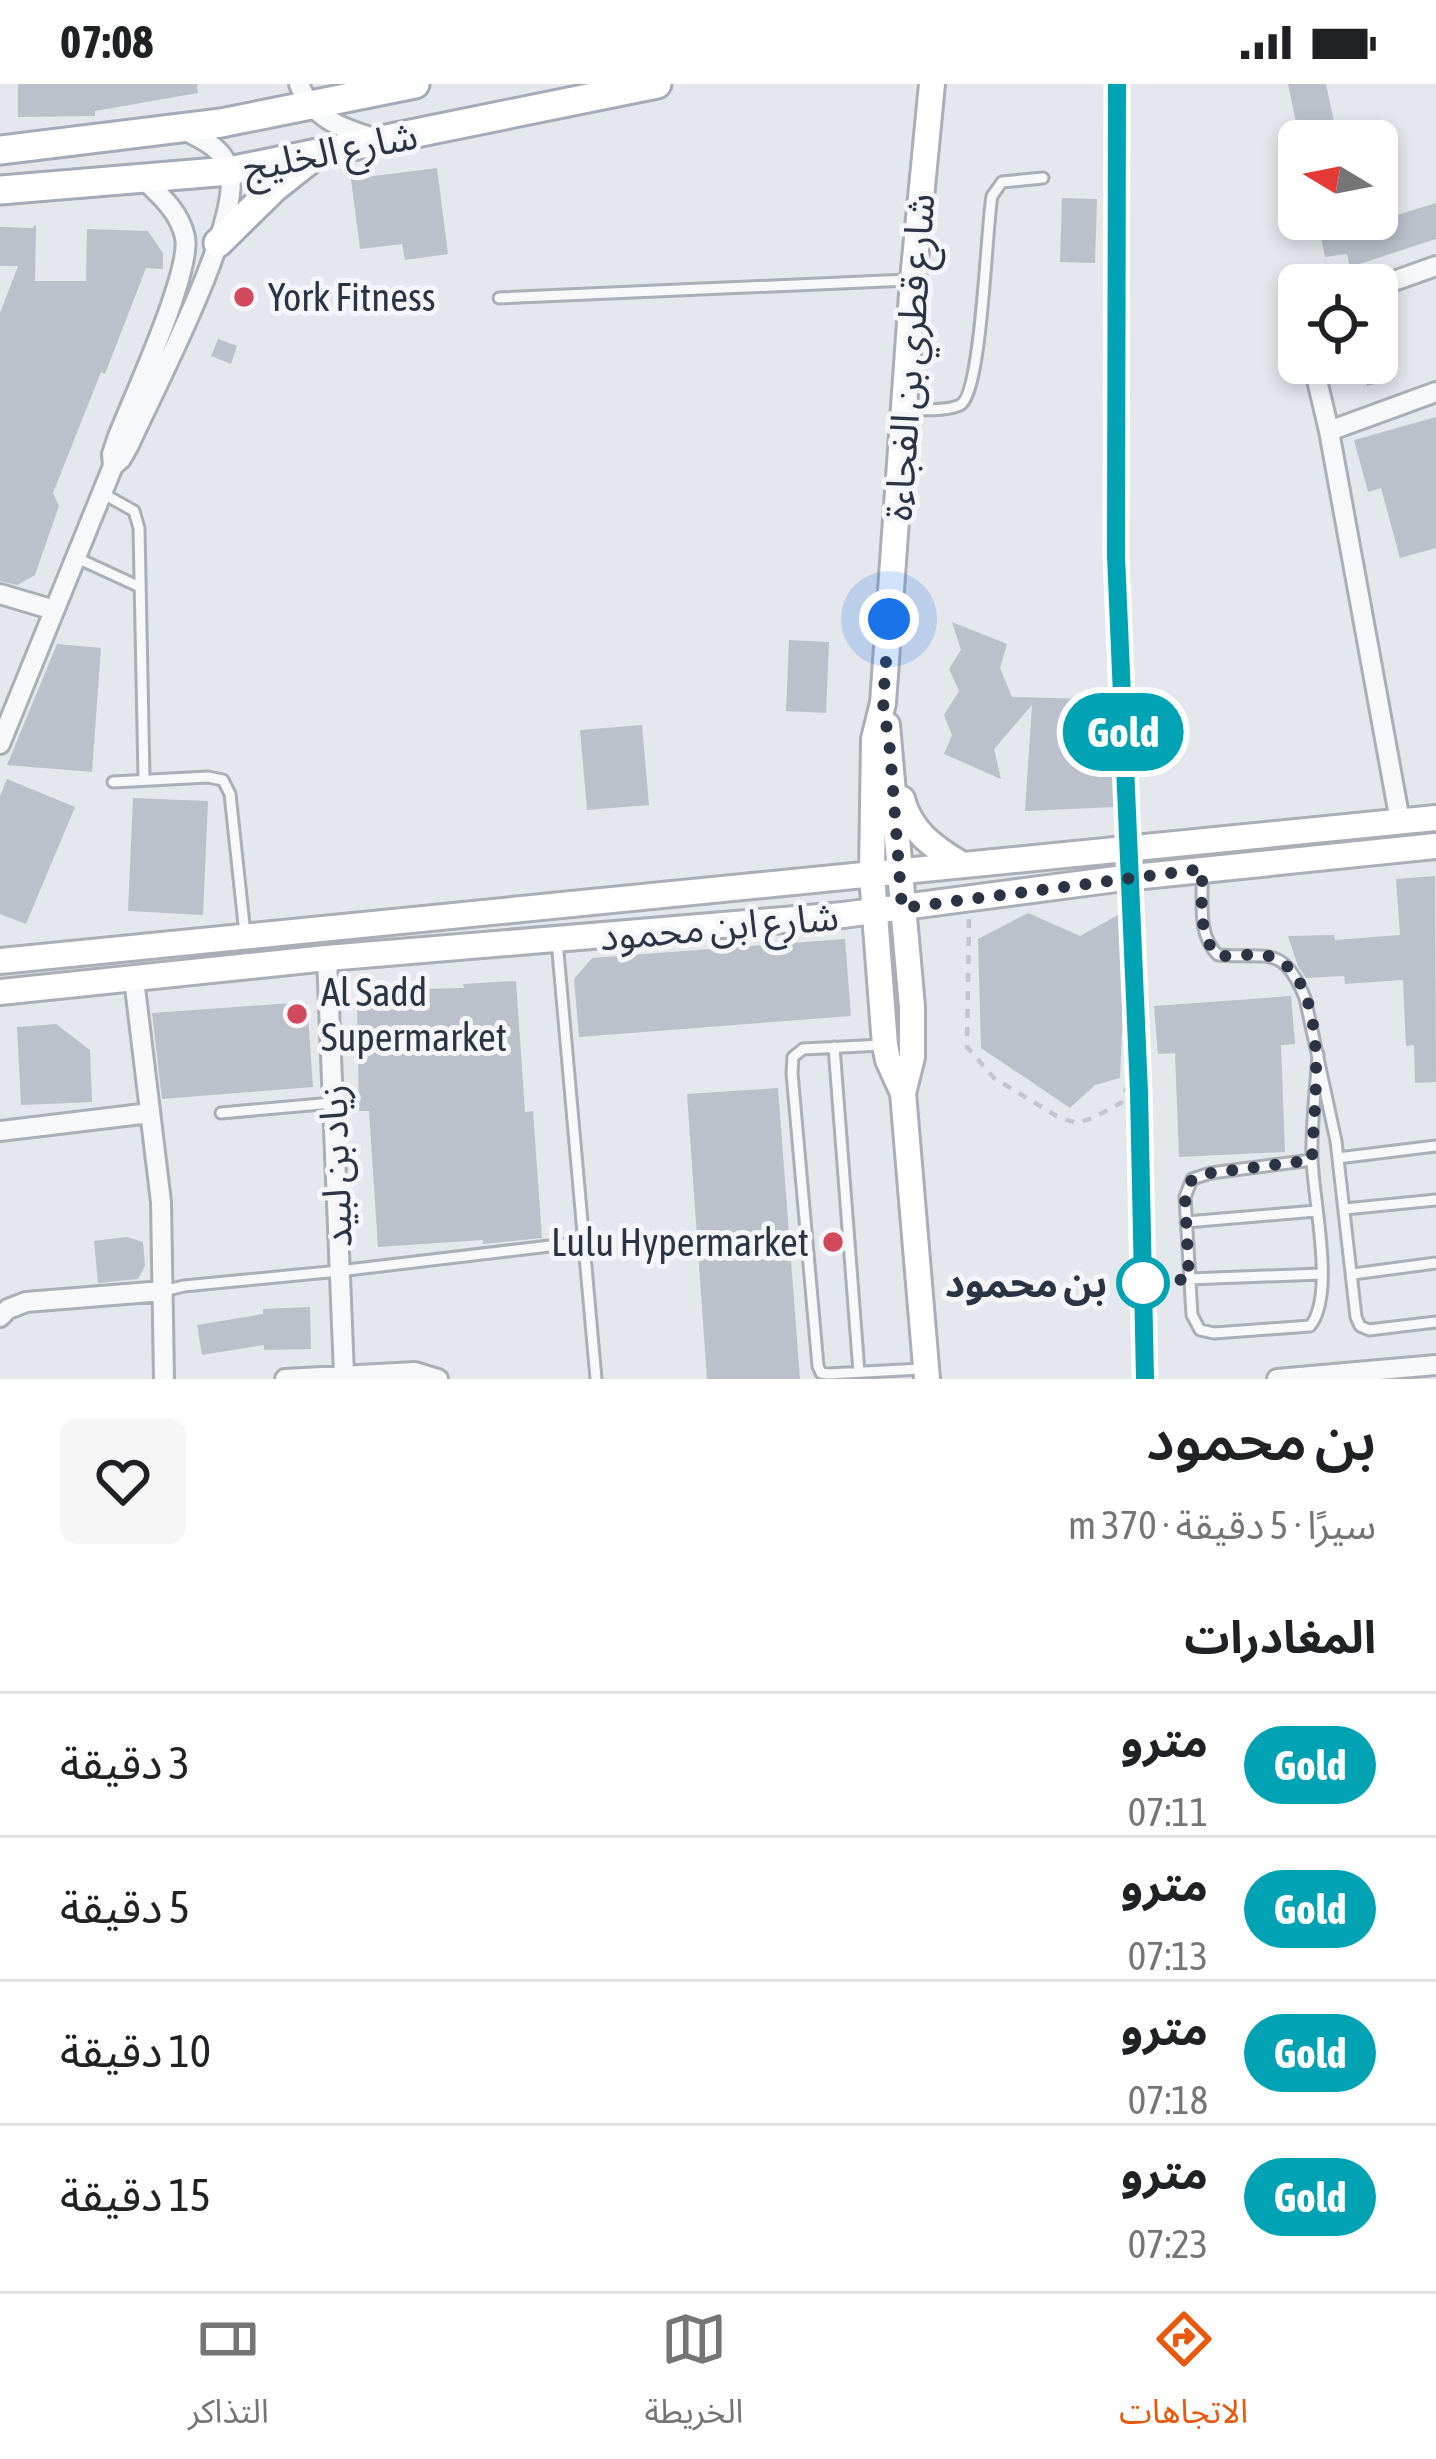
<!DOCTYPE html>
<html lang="ar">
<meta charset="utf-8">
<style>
body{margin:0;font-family:"Asap Condensed","Noto Sans Arabic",sans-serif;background:#f6f6f6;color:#202124;direction:rtl;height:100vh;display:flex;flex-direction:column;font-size:45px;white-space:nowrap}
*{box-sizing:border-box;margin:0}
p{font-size:39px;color:#757577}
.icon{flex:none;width:66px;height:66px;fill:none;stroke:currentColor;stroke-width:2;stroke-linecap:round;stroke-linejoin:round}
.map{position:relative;height:1295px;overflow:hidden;direction:ltr}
.panel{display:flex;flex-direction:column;background:#fff;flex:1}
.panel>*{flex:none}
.badge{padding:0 24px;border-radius:39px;font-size:42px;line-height:78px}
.needle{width:78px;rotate:280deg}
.tools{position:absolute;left:1278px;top:36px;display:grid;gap:24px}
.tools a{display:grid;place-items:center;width:120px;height:120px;border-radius:18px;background:#fff;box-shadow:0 6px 18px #0003;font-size:60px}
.you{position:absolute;width:60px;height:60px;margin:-30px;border:9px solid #fff;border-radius:50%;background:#1a73e8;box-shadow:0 0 0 18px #1a73e833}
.map>.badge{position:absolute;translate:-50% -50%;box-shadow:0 0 0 6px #fff}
h2{padding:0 60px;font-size:45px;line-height:108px}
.round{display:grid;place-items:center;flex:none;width:126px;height:126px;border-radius:18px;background:#f6f6f6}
.headline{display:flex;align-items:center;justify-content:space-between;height:204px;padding:0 60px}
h1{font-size:57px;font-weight:600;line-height:90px}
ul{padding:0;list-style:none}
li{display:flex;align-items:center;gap:36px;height:144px;padding:0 60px;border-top:3px solid #e0e0e0}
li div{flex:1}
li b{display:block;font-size:45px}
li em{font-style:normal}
li .badge{min-width:132px;font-weight:700;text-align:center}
.status{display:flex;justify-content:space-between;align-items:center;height:84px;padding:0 60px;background:#fff;direction:ltr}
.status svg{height:33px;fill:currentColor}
.menu{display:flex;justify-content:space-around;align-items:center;height:168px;border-top:3px solid #e0e0e0;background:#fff;font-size:33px;color:#757577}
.menu a{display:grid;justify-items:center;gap:6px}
.menu .on{color:#ea580c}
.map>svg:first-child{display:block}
</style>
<div class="status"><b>07:08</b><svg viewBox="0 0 49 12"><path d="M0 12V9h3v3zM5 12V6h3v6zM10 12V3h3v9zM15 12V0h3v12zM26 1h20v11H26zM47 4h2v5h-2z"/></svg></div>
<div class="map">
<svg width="1436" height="1295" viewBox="0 0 1436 1295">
<rect width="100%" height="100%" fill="#e4e7ec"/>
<path fill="#bbc0ca" d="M18,0H197L198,9L95,27V32L18,33Z
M1288,0H1326L1338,57H1300Z
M437,84L448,170L405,176L402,160L360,165L351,95Z
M1062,114L1097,115L1095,179L1060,178Z
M1436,119V155L1350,183L1347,170L1325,173L1317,135H1354L1355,144Z
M34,141L36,142L35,197H86L87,145L148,147L163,169V185L146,184L105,290L101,288L53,409L59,422L35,491L17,501L0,497V229L18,182H0V143L33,144Z
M218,255L237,262L231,280L211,272Z
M1361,279H1389L1394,295L1367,302Z
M1436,333V464L1400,474L1381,404L1368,408L1354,356Z
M952,538L1007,560L1000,584L1012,613L1122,616L1115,723L1025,727L1032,621L994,665L1001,695L944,670L952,651L944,631L959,607L949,585L961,566Z
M789,556L829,558L826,629L786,627Z
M57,560L101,564L92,688L7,681Z
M642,641L649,721L587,726L580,646Z
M7,695L75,723L26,840L0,830V712Z
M133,714L208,717L203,831L128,827Z
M1435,792L1436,998L1415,999L1414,961L1406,962L1403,896L1345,900L1344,892L1306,894L1298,882L1288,852L1334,851L1335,856L1400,851L1396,795Z
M1127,826L1120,994L1095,1001L1070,1024L981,964L978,855L1028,829L1080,852Z
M845,855L851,932L579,953L574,895L592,874Z
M516,897L525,1028L533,1027L542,1154L483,1160V1156L378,1163L369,1027H359L357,921L369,906L464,904L463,900Z
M1291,912L1295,960L1281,961L1285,1068L1179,1073L1175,969L1158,970L1154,922Z
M307,918L313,1003L162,1015L152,929Z
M56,940L90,966L92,1018L21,1021L17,943Z
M778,1004L800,1295H707L687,1010Z
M127,1153L143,1158L145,1182L138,1195L98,1199L94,1157Z
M310,1223L311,1265L264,1266V1261L202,1271L197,1241L263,1230V1225Z"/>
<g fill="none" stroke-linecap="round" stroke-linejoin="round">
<defs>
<path id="lane" d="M499,214L908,196
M904,326C920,325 945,328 960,321C982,310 986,145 992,112L1002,98L1043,94
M102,409L134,427L139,444L144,694
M77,474L140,503
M113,698L208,693L223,696L230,710L245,850
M1202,791C1203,819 1197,851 1218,871C1266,875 1283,859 1305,914L1336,1057L1356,1233L1360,1242L1369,1246L1436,1238
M557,857L596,1295
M883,961L803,965L793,973L792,989L818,1282L821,1289L828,1290L921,1285
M834,963L859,1288
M221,1029L332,1019
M1338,1074L1436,1062
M1312,1076L1211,1089L1192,1095L1185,1113L1192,1231L1200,1246L1214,1249L1310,1242C1336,1211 1313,1116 1312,1074C1311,1040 1316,1004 1318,970
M1345,1125L1436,1116
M1186,1138L1316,1127
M1353,1190L1436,1179
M1189,1195L1321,1190
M163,1207L184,1202L339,1187L583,1158"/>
<path id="street" d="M299,0C311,33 342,45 374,54
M1377,203L1436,182
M1313,279L1329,347L1400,737
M1329,347L1436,308
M113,382L121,375L129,361C154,305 240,143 230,89C225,65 204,56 184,46
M0,510L54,526
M0,660L113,382L112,370L117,355C132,316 192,188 185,153C179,127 161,112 142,94
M327,874L344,1290
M134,895L161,1118L164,1295
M0,1047L150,1029
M0,1233L8,1225L26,1218L163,1207
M285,1295L415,1288L438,1295
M1277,1295L1436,1281"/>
<path id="secondary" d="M887,641L912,923V973L903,1009L927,1295
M902,715C910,747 934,764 961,780
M0,877L1436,734
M0,908L327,874L843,831L1124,794L1436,762
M903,1009L888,976L885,961L872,791L874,655L883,619L913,196L932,0"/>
<path id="primary" d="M0,66L221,39L415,0
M0,106L229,87L657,0
M218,159L274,104L308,77"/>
</defs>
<use href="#lane" stroke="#a9aeb7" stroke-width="15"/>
<use href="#street" stroke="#a9aeb7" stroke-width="24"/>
<use href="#secondary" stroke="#a9aeb7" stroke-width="30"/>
<use href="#primary" stroke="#a3abb8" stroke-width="33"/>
<path stroke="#c2c5cb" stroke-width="4.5" stroke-dasharray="9 9" stroke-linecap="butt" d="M969,835L967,963L994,994L1060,1034L1077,1039L1093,1034L1121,1019L1132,990L1133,970L1130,817"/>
<use href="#lane" stroke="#f7f8fa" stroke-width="9"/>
<use href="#street" stroke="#f7f8fa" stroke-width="18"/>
<use href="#secondary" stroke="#fff" stroke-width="24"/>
<use href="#primary" stroke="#fff" stroke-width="27"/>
</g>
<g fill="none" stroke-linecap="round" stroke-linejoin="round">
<defs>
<path id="line" d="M1117,0L1116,472L1139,1008L1145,1295"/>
</defs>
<use href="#line" stroke="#fff" stroke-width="27"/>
<use href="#line" stroke="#00a3b4" stroke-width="18"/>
<path stroke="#2b3445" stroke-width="12" stroke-dasharray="0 21.6" d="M889,535L883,619L890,666L902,824L1202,785C1203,814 1196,850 1218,872C1238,873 1265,865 1282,878C1331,914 1313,1024 1312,1076L1211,1089L1192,1095L1185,1113L1189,1195L1143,1199"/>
</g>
<g fill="#d1495b" stroke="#f4f6f9" stroke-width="4.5">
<circle cx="244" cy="213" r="12"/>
<circle cx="297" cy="930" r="12"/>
<circle cx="833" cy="1158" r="12"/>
</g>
<circle fill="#fff" stroke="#00a3b4" stroke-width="6" cx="1143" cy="1199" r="24"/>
<g text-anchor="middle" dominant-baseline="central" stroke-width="10" stroke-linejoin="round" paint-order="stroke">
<g font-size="39" fill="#2b3445" stroke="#f4f6f9">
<text transform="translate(330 67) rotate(-11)">شارع الخليج</text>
<text transform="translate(909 273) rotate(-86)">شارع قطري بن الفجاءة</text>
<text transform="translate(719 842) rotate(-5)">شارع ابن محمود</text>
<text transform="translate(335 1082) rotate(-92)">زياد بن لبيد</text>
</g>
<g font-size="39" fill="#2b3445" stroke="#f4f6f9" text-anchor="start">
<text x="268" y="213">York Fitness</text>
<text x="321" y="908">Al Sadd<tspan x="321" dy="45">Supermarket</tspan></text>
<text x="809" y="1158" text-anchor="end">Lulu Hypermarket</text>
</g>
<g font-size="39" font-weight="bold" fill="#2b3445" stroke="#f4f6f9" text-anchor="end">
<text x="1107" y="1199">بن محمود</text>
</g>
</g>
</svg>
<div class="tools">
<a><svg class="needle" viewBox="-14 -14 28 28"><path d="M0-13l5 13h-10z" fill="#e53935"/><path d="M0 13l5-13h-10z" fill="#757577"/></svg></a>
<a><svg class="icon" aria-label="locate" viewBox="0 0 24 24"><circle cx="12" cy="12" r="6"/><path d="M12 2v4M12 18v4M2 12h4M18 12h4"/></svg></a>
</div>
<div class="you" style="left:889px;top:535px"></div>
<b class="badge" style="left:1123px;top:648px;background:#00a3b4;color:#fff">Gold</b>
</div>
<section class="panel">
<div class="headline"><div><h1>بن محمود</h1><p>سيرًا · 5 دقيقة · 370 m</p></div><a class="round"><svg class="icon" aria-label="heart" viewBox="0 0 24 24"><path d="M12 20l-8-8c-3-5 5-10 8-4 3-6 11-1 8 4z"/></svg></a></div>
<h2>المغادرات</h2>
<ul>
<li><span class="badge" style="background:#00a3b4;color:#fff">Gold</span><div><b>مترو</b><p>07:11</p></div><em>3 دقيقة</em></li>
<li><span class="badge" style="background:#00a3b4;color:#fff">Gold</span><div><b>مترو</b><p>07:13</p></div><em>5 دقيقة</em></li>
<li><span class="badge" style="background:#00a3b4;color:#fff">Gold</span><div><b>مترو</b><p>07:18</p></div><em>10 دقيقة</em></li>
<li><span class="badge" style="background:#00a3b4;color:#fff">Gold</span><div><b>مترو</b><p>07:23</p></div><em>15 دقيقة</em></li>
</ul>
</section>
<nav class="menu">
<a class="on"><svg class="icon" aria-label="directions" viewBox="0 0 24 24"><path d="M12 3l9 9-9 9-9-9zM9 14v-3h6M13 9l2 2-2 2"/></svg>الاتجاهات</a>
<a><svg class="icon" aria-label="map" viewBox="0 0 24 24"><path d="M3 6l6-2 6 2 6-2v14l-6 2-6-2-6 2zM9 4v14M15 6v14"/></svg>الخريطة</a>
<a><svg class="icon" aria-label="tickets" viewBox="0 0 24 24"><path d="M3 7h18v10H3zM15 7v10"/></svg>التذاكر</a>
</nav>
